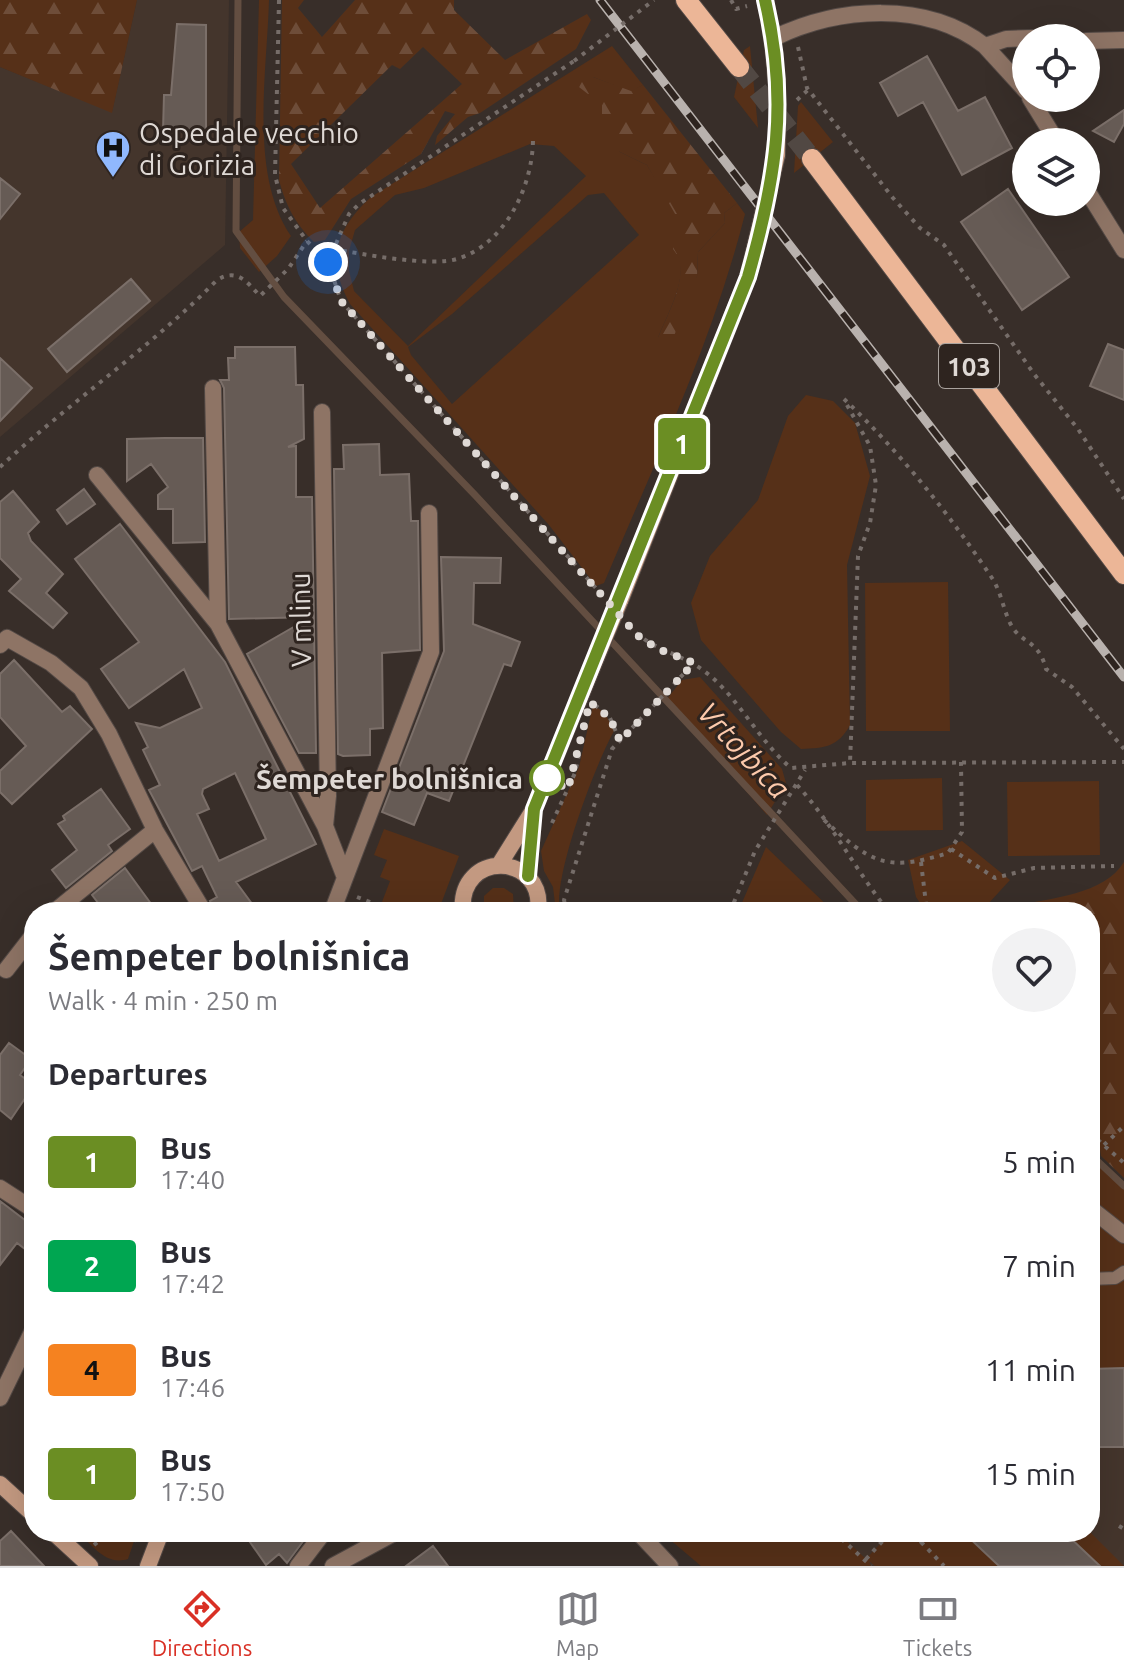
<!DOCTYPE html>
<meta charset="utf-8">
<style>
body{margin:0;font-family:Ubuntu,sans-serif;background:#f2f2f3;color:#2b2b33;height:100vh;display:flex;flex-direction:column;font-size:30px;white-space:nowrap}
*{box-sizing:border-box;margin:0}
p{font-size:26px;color:#7c7c81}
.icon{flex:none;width:44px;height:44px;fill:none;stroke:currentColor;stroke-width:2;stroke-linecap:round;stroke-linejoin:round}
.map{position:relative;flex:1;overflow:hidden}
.panel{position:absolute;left:24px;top:902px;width:1076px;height:640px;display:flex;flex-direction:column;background:#fff;border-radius:32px;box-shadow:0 8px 32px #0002}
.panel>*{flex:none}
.badge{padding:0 16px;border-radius:6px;font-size:28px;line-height:52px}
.buttons{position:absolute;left:1012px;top:24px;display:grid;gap:16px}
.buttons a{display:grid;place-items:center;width:88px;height:88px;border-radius:50%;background:#fff;box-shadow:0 8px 32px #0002;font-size:40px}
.you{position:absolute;width:40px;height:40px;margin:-20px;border:6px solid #fff;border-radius:50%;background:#1a73e8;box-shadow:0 0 0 12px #1a73e833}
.map>.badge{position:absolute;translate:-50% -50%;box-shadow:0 0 0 4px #fff}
h2{padding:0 24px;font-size:30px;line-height:72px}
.round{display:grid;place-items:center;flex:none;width:84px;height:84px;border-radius:42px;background:#f2f2f3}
.summary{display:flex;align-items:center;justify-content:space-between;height:136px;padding:0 24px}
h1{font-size:38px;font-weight:600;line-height:60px}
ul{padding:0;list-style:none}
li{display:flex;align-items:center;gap:24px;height:104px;padding:0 24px}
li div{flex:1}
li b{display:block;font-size:30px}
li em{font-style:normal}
li .badge{min-width:88px;font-weight:700;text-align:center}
.menu{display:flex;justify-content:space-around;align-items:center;height:112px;border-top:2px solid #e1e1e2;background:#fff;font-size:22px;color:#7c7c81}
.menu a{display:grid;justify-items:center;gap:4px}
.menu .on{color:#d93025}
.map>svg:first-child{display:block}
</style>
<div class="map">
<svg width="1124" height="1566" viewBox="0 0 1124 1566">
<defs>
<pattern id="forest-firs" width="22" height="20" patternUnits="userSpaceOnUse" patternTransform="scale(2)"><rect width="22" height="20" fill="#563018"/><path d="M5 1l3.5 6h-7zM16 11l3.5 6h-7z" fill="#6e4d39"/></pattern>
</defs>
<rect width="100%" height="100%" fill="#382e29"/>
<path fill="#44352c" d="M137,0H229L225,245L0,437V67L112,112Z
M1090,1182L1124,1202V1566H733L763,1532H1090Z"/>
<path fill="#563018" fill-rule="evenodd" d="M259,0H269C267,73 249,175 291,236L277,256L259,272L240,248L239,232L253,220Z
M612,46L643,85L631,92L593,77L620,152L647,165L665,194L679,219L674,249C693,272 667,314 658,338L697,276L698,252L725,223L724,213L737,203L745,214C713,341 655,462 604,583L596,586L549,525L350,304C326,260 335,230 371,197ZM530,144L554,146L586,176L408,346L354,291L349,271V251L355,230L395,195L424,188ZM604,193L639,235L452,404L411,355L408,347L452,314L588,195Z
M750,46L758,128L734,97L744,50Z
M801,102L833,142L794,173L798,106Z
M806,395L833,401L855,423L870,476L847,565L850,725C838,747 825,748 801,749L781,732L701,640L691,603L710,556L758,500L788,416Z
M948,582L950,731H866L865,583Z
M700,677L782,769L786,783L767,815L666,700L682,680Z
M593,705L605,713L614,731C596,763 552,878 560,912H556L553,887L544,871L541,851L579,767Z
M942,778L943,830L866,831V780Z
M1099,781L1100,855L1008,856L1007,782Z
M384,829L459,856L438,912H409L382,902L390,881L380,877L387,860L374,855Z
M962,841L1010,880L988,904L991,912H926L916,897L908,860Z
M766,847L834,912H738Z
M493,888H504L513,894L514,912H484V896Z
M1090,1156L1124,1188V1368L1090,1369Z
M78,1532H137L128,1559C106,1566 93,1546 78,1532Z
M661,1532H837L866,1559L891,1532H962L998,1566H875L869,1561L871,1566H701Z
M1064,1532H1090L1124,1566H1100Z"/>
<path fill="url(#forest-firs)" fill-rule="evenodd" d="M0,0H137L112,113L0,67Z
M282,0H304L298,8L322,37L355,0H454V10L505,60L587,14L591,20L576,49L480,113L468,117L435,145L437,136L455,114L445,111L421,154L351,199L325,240L314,242C295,223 286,206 279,180ZM423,47L462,84L320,208L291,164L392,65L400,69Z
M593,77L631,91L643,85L737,203L724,213L725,223L698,252L697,276L669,349L658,338C667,314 693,272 673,249L678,219L647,165L620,152L602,129V105L579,87L581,80Z
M1124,862V1178L1101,1156L1097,1130L1090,1123V912H1017L1015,906C1050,898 1104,895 1124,862Z"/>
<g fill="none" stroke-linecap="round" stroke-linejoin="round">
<path stroke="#634e41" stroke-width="7" d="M238,0L236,231L284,297L475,495L863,912
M1090,1154L1124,1186"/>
</g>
<path fill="#665b55" stroke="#7b6f69" stroke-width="2" fill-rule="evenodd" d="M177,24L206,25V132L163,131L164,95H171Z
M927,56L958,111L985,97L1012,148L962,175L923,102L898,116L880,83Z
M1124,110V124L1114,142L1093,131Z
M0,178L20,194L0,219Z
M1008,189L1069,277L1022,310L961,222Z
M131,279L150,301L67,372L48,349Z
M1108,344L1124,350V400L1090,386Z
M235,347H295L296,385H303L304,439L288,447L296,446V497H312L316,753H299L247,654L311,617L229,619L224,388L220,380H229L228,358H235Z
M0,358L32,388L0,421Z
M164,438H203L205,542L173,543V509H158V495L168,487L151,464L127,481V439Z
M379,444L380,475L409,474L411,521H418L420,650L382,653L383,728L370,729V755L343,756L338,754L334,469H344L343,445Z
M84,489L95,504L67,524L57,510Z
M13,491L39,522L28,533L31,541L63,574L46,593L67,613L53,628L9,591L21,579L0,558V502Z
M120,524L225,662L316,844L236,882L258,912H215L210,901L217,897L202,866L192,871L149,790L160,785L143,750L148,747L136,723L160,728L202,708L184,669L129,708L101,669L139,642L75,559ZM235,773L266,839L219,861L197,814L209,809L202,794L203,789Z
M441,557L501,558L500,583H474L473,624L520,642L511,666L504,664L449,801L427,793L414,825L382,812L444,651Z
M14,660L62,712L70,706L92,729L12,804L0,792V771L26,746L0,717V674Z
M101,789L130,829L108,845L112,851L66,888L52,870L77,850L58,824L65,820L63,816Z
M125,868L157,912H105L92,895Z
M9,1043L31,1059L20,1075L34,1085L11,1119L0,1110V1055Z
M0,1201L34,1227V1256L17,1243L0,1265Z
M1124,1368V1447H1090V1369Z
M11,1531L44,1566H0V1541Z
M243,1532H310L287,1563L279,1554L266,1565Z
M963,1532H1064L1100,1566H999Z
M433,1546L448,1566H406Z"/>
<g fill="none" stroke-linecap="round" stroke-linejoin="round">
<path stroke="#514843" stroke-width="20" stroke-dasharray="20 10" stroke-linecap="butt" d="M739,67L812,159"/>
<defs>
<path id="lane" d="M1090,1279L1115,1278L1124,1272"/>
<path id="street" d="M774,38C838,7 926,0 985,46L1006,39L1033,38
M1086,41L1124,40
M985,46L1026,91
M1030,98L1057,142
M1086,189L1124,250
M213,388L218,624
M322,412L328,796L325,826
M97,475L218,624L325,826L344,875
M0,645L7,638L51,663L81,688L109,734L155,830L204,912
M54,912L155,830
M332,912L431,652L429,513
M6,970L34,934
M0,1188L34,1210
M1090,1208L1124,1235
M0,1398L34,1328
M638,1532L670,1566
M298,1566L324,1532
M333,1566L396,1532"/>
<path id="secondary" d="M765,0C777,52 778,102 777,155
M620,601L748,277
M499,865L534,809L596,658
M528,876L533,815
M463,912C457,849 546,852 538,912
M0,1484L34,1515
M53,1532L90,1566
M148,1566L161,1532"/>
<path id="primary" d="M686,0L739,67
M812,159L1124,574"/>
</defs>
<use href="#lane" stroke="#534945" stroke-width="14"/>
<use href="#street" stroke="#534945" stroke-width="18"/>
<use href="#secondary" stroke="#534945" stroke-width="18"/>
<use href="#primary" stroke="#534945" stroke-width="22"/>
<path stroke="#766d69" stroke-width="4" stroke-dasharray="4 6" stroke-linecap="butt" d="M279,0L275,175L283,208L307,241L328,262L341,301L602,595
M731,0L736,9L747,6
M798,47L807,88L893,198L920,228L944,245L1034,374L1078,429L1124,499
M797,100L809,89
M333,249C362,254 430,267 457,259C506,244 533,185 533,139
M328,262L349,214L359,204L574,61
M844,399C899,451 950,515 992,578C1001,592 1003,608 1010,623C1021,645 1038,638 1046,669L1072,687L1124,749
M847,405L870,446L876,485L870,523L858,556L850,763
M0,467C70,402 150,348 217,280C237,268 246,281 260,296L288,269L307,241
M629,626C651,651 683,653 708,674C740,700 759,741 791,768L850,763L1124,762
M595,705L610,718L620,741
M797,785C832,823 856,871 889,912
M824,820C870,862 885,873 948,853L962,832L961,762
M552,823L575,773L580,750
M951,849L995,878L1034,868L1114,866
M921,862L927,912
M357,897L396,912
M567,912L564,900L612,749L694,663
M730,912L755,851L805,770
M1090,1133L1124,1163
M1104,1145L1124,1126
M1119,1526L1124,1529
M114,1532L138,1541
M834,1532L871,1566
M922,1532L921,1542L944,1566
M94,1545L109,1532
M866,1559L891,1532"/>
<use href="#lane" stroke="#8e7465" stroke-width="12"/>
<use href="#street" stroke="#8e7465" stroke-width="16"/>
<use href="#secondary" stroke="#c39981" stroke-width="16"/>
<use href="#primary" stroke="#ecb697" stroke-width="20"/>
<defs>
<path id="rail" d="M600,0L1124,677"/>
</defs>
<use href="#rail" stroke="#b9b2ae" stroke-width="9"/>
<use href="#rail" stroke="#2e241f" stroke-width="6" stroke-dasharray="18" stroke-linecap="butt"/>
<defs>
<path id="secondary-bridge" d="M748,277L777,155
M596,658L620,601"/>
</defs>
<use href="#secondary-bridge" stroke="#534945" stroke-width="18" stroke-linecap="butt"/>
<path stroke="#766d69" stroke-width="4" stroke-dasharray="4 6" stroke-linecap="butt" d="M574,61L654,0"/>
<use href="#secondary-bridge" stroke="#c39981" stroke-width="16"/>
</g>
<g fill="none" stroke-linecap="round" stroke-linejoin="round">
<defs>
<path id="line" d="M528,876L534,809L748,277C776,178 789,102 765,0"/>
</defs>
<use href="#line" stroke="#fff" stroke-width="18"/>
<use href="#line" stroke="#6b8e23" stroke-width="12"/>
<path stroke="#dfd9d5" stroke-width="8" stroke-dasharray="0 14.4" d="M328,262L341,301L637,635L658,649L694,663L620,741L610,718L590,702L568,789L547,778"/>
</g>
<defs>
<symbol id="hospital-pin" viewBox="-11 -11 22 30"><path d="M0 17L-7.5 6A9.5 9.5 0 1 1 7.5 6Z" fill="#90b8fd" stroke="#2e241f"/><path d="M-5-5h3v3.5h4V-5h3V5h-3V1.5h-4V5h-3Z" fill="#111"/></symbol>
</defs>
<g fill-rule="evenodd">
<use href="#hospital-pin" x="93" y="128" width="40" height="54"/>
</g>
<circle fill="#fff" stroke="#6b8e23" stroke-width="4" cx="547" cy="778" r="16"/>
<g text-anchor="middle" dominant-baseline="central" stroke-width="6" stroke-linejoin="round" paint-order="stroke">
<rect fill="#2e241f" stroke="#aaa39e" stroke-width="2" x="939" y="344" width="60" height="44" rx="6"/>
<g font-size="26" font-weight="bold" fill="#dfd9d5">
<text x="969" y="366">103</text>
</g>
<g font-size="28" fill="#dfd9d5" stroke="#2e241f" text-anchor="start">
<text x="139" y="132">Ospedale vecchio<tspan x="139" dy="32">di Gorizia</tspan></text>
</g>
<g font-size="28" fill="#dfd9d5" stroke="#2e241f">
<text transform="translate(300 620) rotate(-91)">V mlinu</text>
</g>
<g font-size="28" font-weight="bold" fill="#dfd9d5" stroke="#2e241f" text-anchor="end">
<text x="523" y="778">Šempeter bolnišnica</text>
</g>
<g font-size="30" font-style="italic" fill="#fdcaac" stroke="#2e241f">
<text transform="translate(744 750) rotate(47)">Vrtojbica</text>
</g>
</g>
</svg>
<div class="buttons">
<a><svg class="icon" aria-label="locate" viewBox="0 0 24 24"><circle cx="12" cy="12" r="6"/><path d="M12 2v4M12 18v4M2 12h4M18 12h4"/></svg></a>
<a><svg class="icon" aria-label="layers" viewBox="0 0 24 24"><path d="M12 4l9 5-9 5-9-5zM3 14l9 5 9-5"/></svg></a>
</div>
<div class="you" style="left:328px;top:262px"></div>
<b class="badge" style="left:682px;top:444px;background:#6b8e23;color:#fff">1</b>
<section class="panel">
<div class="summary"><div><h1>Šempeter bolnišnica</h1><p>Walk · 4 min · 250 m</p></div><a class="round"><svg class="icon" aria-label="heart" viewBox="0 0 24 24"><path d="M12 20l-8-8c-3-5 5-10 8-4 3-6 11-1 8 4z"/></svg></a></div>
<h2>Departures</h2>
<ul>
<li><span class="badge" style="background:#6b8e23;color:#fff">1</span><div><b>Bus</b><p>17:40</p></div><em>5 min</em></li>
<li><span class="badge" style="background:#00a651;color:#fff">2</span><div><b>Bus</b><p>17:42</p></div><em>7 min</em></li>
<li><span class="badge" style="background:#f58220;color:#111">4</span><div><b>Bus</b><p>17:46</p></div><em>11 min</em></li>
<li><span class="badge" style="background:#6b8e23;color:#fff">1</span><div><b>Bus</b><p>17:50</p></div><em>15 min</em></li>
</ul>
</section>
</div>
<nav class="menu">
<a class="on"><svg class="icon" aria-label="directions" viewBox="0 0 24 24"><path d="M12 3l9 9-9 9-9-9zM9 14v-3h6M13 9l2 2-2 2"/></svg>Directions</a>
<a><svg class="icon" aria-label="map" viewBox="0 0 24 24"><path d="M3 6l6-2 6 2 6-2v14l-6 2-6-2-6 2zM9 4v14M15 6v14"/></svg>Map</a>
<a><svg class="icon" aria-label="tickets" viewBox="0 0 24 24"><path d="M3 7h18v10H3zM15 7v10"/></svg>Tickets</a>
</nav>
